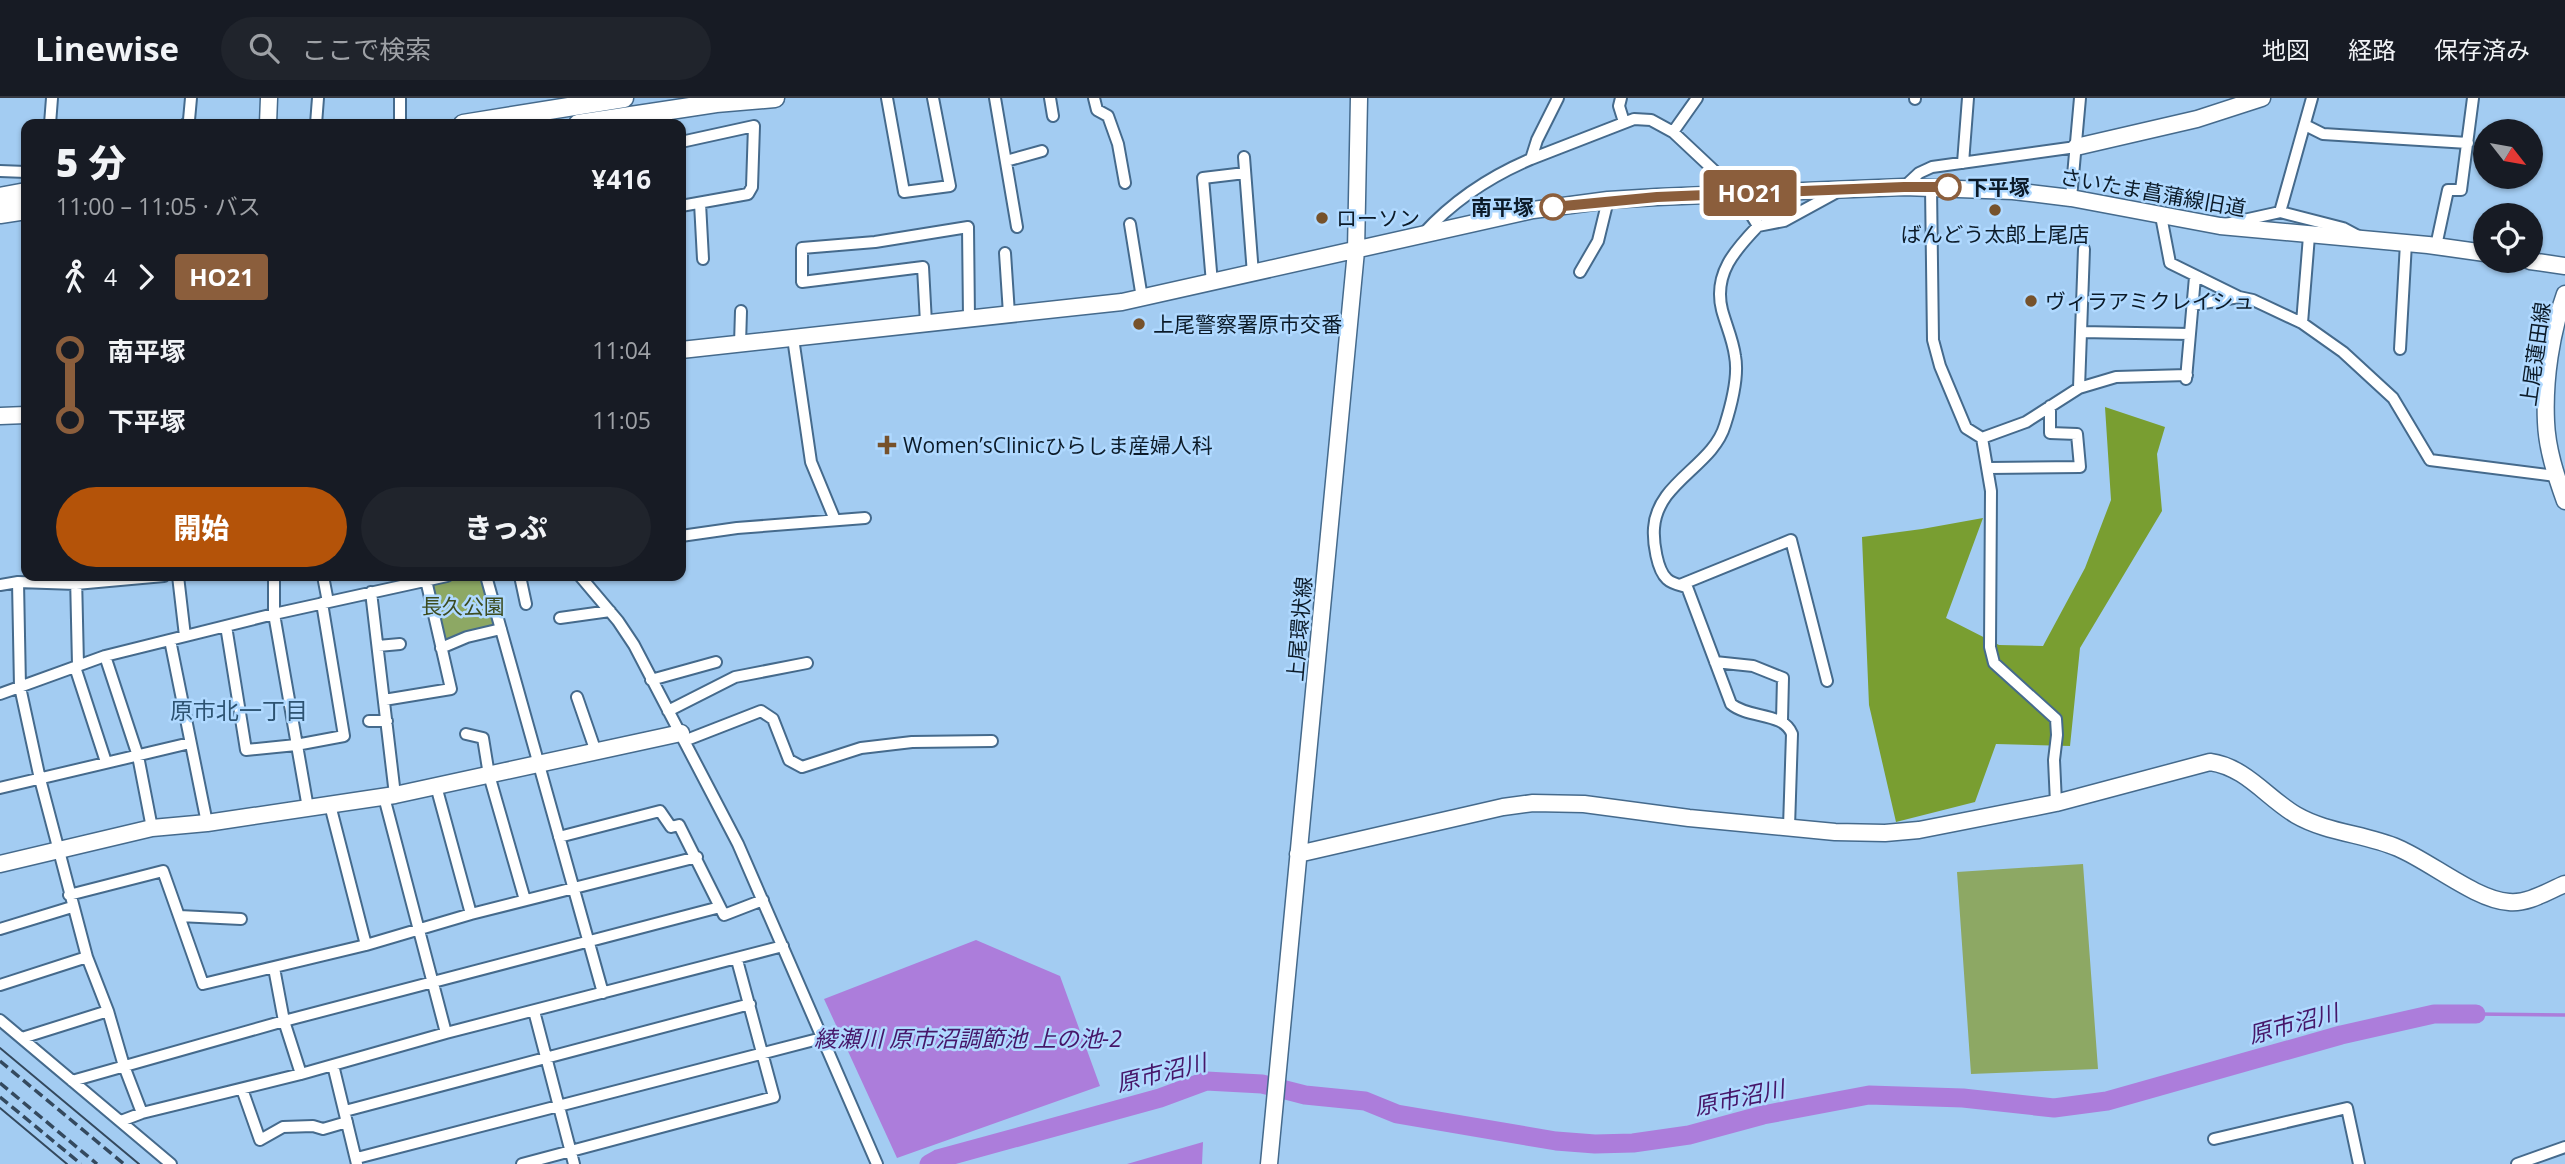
<!DOCTYPE html>
<html lang="ja">
<meta charset="utf-8">
<style>
body{margin:0;font-family:"Open Sans","Noto Sans JP",sans-serif;background:#20242c;color:#f1f3f6;height:100vh;display:flex;flex-direction:column;font-size:26px;white-space:nowrap}
*{box-sizing:border-box;margin:0}
p{font-size:23px;color:#9ea1a6}
.icon{flex:none;width:38px;height:38px;fill:none;stroke:currentColor;stroke-width:2;stroke-linecap:round;stroke-linejoin:round}
.map{position:relative;flex:1;overflow:hidden}
.drawer{position:absolute;left:21px;top:21px;width:665px;height:462px;display:flex;flex-direction:column;background:#171b24;border-radius:14px;box-shadow:0 2px 5px #0004}
.drawer>*{flex:none}
.badge{padding:0 14px;border-radius:5px;font-size:24px;line-height:46px}
.needle{width:46px;rotate:121deg}
.tools{position:absolute;left:2473px;top:21px;display:grid;gap:14px}
.tools a{display:grid;place-items:center;width:70px;height:70px;border-radius:50%;background:#171b24;box-shadow:0 2px 5px #0004;font-size:35px}
.map>.badge{position:absolute;translate:-50% -50%;box-shadow:0 0 0 4px #fff}
.legs{display:flex;align-items:center;gap:10px;height:77px;padding:0 35px;font-size:23px}
.legs p{margin-inline-start:auto}
.overview{display:flex;align-items:center;justify-content:space-between;height:119px;padding:0 35px}
h1{font-size:38px;font-weight:800;line-height:52px}
.button{display:flex;gap:14px;margin-top:auto;padding:14px 35px}
.button a{flex:1;height:80px;border-radius:42px;background:#b45309;color:#fff;font-size:28px;font-weight:800;line-height:80px;text-align:center}
.button a+a{background:#20242c;color:#f1f3f6}
ul{padding:0 35px;list-style:none}
li{display:flex;align-items:center;gap:24px;height:70px;font-size:26px}
li i{display:grid;place-items:center;width:10px;height:100%;margin:0 9px;background:currentColor}
li i::after{content:'';width:18px;height:18px;margin:-9px;border:5px solid;border-radius:50%;background:#171b24}
li p{margin-inline-start:auto}
li:first-child i{background:linear-gradient(#0000 50%,currentColor 0)}
li:last-child i{background:linear-gradient(currentColor 50%,#0000 0)}
header{display:flex;align-items:center;gap:42px;box-sizing:border-box;height:98px;padding:0 35px;background:#171b24;border-bottom:2px solid #363941}
header strong{font-size:33px}
nav{display:flex;gap:38px;margin-inline-start:auto;font-size:24px}
.search{width:490px;height:63px;background:#20242c;display:flex;align-items:center;gap:18px;box-sizing:border-box;padding:0 24px;border-radius:38px;color:#9ea1a6;font-size:26px}
.map>svg:first-child{display:block}
</style>
<header>
<strong>Linewise</strong>
<div class="search"><svg class="icon" aria-label="search" viewBox="0 0 24 24"><circle cx="10" cy="10" r="6"/><path d="M15 15l6 6"/></svg>ここで検索</div>
<nav><a>地図</a><a>経路</a><a>保存済み</a></nav>
</header>
<div class="map">
<svg width="2565" height="1066" viewBox="0 0 2565 1066">
<rect width="100%" height="100%" fill="#a3ccf2"/>
<path fill="#8da864" d="M467,478H484L494,526L490,530L449,544L444,543L432,489L434,486Z
M2083,766L2098,971L1971,976L1957,774Z"/>
<path fill="#799e31" d="M2105,309L2165,329L2157,356L2162,413L2080,550L2070,648L1996,646L1975,704L1896,724L1869,607L1862,439L1922,431L1983,420L1946,520L1999,547L2043,548L2085,470L2111,402Z"/>
<path fill="#ac7ddb" d="M976,842L1060,878L1100,988L897,1060L824,901Z
M1203,1044L1202,1066H1127Z"/>
<g fill="none" stroke-linecap="round" stroke-linejoin="round">
<path stroke="#ac7ddb" stroke-width="3.5" d="M2476,916L2565,917"/>
<path stroke="#ac7ddb" stroke-width="19" d="M929,1066L938,1061L1160,1000L1206,983L1262,986L1305,997L1365,1003L1397,1016L1556,1043L1595,1046L1633,1045L1689,1037L1763,1017L1869,997L1963,1000L2054,1010L2107,1003L2341,937L2434,916H2476"/>
<defs>
<path id="street" d="M887,0L904,94L950,88L933,0
M995,0L1017,129
M1050,0L1053,18
M1094,0L1097,12L1108,18L1118,46L1125,85
M1621,0L1619,8L1624,24
M1915,1V0
M50,26L52,0
M186,26L189,22L191,0
M316,26L318,0
M400,26V0
M2305,27L2323,36L2468,45
M1673,34L1697,0
M681,44L754,28L752,89L748,96L681,108
M1244,59L1253,176
M1531,61L1634,21L1651,22L1673,34L1738,95L1758,128C1735,152 1713,176 1722,212C1726,227 1733,242 1735,258C1739,278 1731,308 1725,327C1713,368 1657,384 1654,430C1653,444 1657,472 1667,481C1672,486 1680,487 1687,489L1731,606C1749,621 1784,614 1792,636L1789,729
M1006,63L1042,53
M1963,65L1968,0
M0,73L26,74
M1904,89L1919,75L1932,69L2076,49
M1931,89L1933,242L1940,268L1966,330L1982,340L1991,393L1990,549L1994,565L2056,621L2057,637L2054,662L2056,705
M2071,100L2080,0
M700,105L703,161
M2280,114L2312,0
M2161,118L2170,165L2239,199
M1130,126L1142,200
M2226,126L2280,114L2343,130L2358,138
M1758,128L1784,123L1837,94
M1423,136C1452,104 1491,78 1531,61L1537,42L1558,0
M2309,138L2302,225L2343,254L2393,300L2430,362L2556,378
M2436,148L2448,92H2461L2473,0
M1005,155L1009,216
M1580,174L1598,143L1608,102
M1212,185L1203,80L1245,75
M2192,207L2239,199L2253,202L2302,225
M926,225L923,169L802,184V150L875,144L968,129L969,220
M2081,234L2190,236
M793,240L811,364L835,422
M740,246L741,213
M2400,251L2406,145
M2186,281L2195,179
M2079,290L2084,151
M1982,340L2026,324L2079,290L2116,279L2187,277
M1989,370L2080,369L2077,336L2050,335V308
M681,438L737,430L865,420
M76,478L78,567
M178,478L185,538
M274,478V516L308,710
M323,478L328,504
M486,478L603,895
M520,478L526,506
M580,478L618,523L634,547L738,746L877,1066
M18,484L20,589L40,681L87,859L108,913L124,968L142,1015
M0,487L18,484L76,486L164,478
M1680,487L1791,442L1827,583
M371,494L395,697
M560,520L610,513
M226,528L246,652L296,647L344,638L322,505
M170,542L207,725
M378,548L400,546
M441,550L467,539L501,531
M105,558L138,658L152,730
M1715,564L1753,568L1783,580L1782,622
M75,569L106,664
M651,582L716,564
M0,596L105,558L274,516L447,478
M577,599L596,654
M384,602L451,591L426,482
M668,613L735,579L807,565
M369,623H387
M466,636L483,640L489,677L525,802
M684,643L761,613L773,621L789,662L802,669L861,650L912,644L992,643
M436,688L471,816
M0,690L190,645
M384,699L446,935
M330,707L366,847
M559,739L660,713L671,729L679,727L724,817L763,802
M69,797L163,773L203,886L366,847L471,816L697,759
M179,818L241,821
M0,831L72,809
M274,870L284,923L301,976
M0,887L87,859
M534,913L574,1066
M0,922L171,1066
M22,940L108,913
M333,967L357,1066
M72,983L284,923L720,809
M242,991L260,1042L283,1029L313,1028L323,1031L347,1024
M345,1013L750,906
M121,1023L142,1015L301,976L446,935L783,848
M2214,1041L2347,1010L2359,1066
M357,1060L822,940
M522,1066L774,999L737,862
M2517,1066L2565,1049"/>
<path id="secondary" d="M268,26L269,0
M2076,49L2197,21L2262,0
M2530,163L2565,168
M2565,196C2551,235 2544,282 2546,324C2547,351 2556,378 2565,403
M681,252L1122,204L1533,112L1608,102L1657,99L1904,89L2013,93L2071,100L2220,128L2428,147L2485,155
M0,318L26,317
M1298,756L1503,709L1533,705L1584,706L1689,720L1835,734L1885,735L1919,732L2056,705L2210,664C2246,669 2267,700 2296,717C2327,735 2366,736 2398,750C2431,764 2476,802 2509,804C2528,806 2548,793 2565,786
M0,766L152,730L207,725L395,697L681,635
M1269,1066L1356,153L1359,0"/>
<path id="primary" d="M463,26L624,0
M578,26L716,5L775,0
M0,99L26,94
M0,116L26,112"/>
</defs>
<use href="#street" stroke="#456a8c" stroke-width="14"/>
<use href="#secondary" stroke="#456a8c" stroke-width="19"/>
<use href="#primary" stroke="#456a8c" stroke-width="21"/>
<use href="#street" stroke="#fff" stroke-width="10"/>
<use href="#secondary" stroke="#fff" stroke-width="16"/>
<use href="#primary" stroke="#fff" stroke-width="18"/>
<path stroke="#34495e" stroke-width="2" d="M0,950L139,1066
M0,1010L67,1066"/>
<path stroke="#34495e" stroke-width="3.5" stroke-dasharray="10 5" stroke-linecap="butt" d="M0,963L124,1066
M0,985L97,1066
M0,999L81,1066"/>
</g>
<g fill="none" stroke-linecap="round" stroke-linejoin="round">
<defs>
<path id="line-1" d="M1553,109L1657,99L1904,89H1948"/>
</defs>
<use href="#line-1" stroke="#fff" stroke-width="16"/>
<use href="#line-1" stroke="#8b5e3c" stroke-width="10"/>
</g>
<g fill="#fff" stroke="#8b5e3c" stroke-width="3.5">
<circle cx="1948" cy="89" r="12"/>
<circle cx="1553" cy="109" r="12"/>
</g>
<g fill="#76522c" stroke="#b0d9ff" stroke-width="2.5">
<circle cx="1995" cy="112" r="7"/>
<circle cx="1322" cy="120" r="7"/>
<circle cx="2031" cy="203" r="7"/>
<circle cx="1139" cy="226" r="7"/>
<path d="M883.5 336.5h7v7h7v7h-7v7h-7v-7h-7v-7h7z"/>
</g>
<g text-anchor="middle" dominant-baseline="central" stroke-width="5" stroke-linejoin="round" paint-order="stroke">
<g font-size="21" font-weight="bold" fill="#0c1b29" stroke="#b0d9ff" text-anchor="start">
<text x="1967" y="89">下平塚</text>
<text x="1534" y="109" text-anchor="end">南平塚</text>
</g>
<g font-size="21" fill="#0c1b29" stroke="#b0d9ff">
<text transform="translate(2153 94) rotate(10)">さいたま菖蒲線旧道</text>
<text transform="translate(2535 256) rotate(-82)">上尾蓮田線</text>
<text transform="translate(1299 531) rotate(-85)">上尾環状線</text>
</g>
<g font-size="21" fill="#0c1b29" stroke="#b0d9ff" text-anchor="start">
<text x="1336" y="120">ローソン</text>
<text x="1995" y="136" text-anchor="middle">ばんどう太郎上尾店</text>
<text x="2045" y="203">ヴィラアミクレイシュ</text>
<text x="1153" y="226">上尾警察署原市交番</text>
<text x="903" y="347">Women’sClinicひらしま産婦人科</text>
</g>
<g font-size="21" fill="#3c4c21" stroke="#b0d9ff">
<text x="463" y="508">長久公園</text>
</g>
<g font-size="23" fill="#2d5372" stroke="#b0d9ff">
<text x="239" y="612">原市北一丁目</text>
</g>
<g font-size="23" font-style="italic" fill="#461669" stroke="#b0d9ff">
<text transform="translate(2293 925) rotate(-15)">原市沼川</text>
<text x="968" y="940">綾瀬川 原市沼調節池 上の池-2</text>
<text transform="translate(1161 974) rotate(-14)">原市沼川</text>
<text transform="translate(1739 999) rotate(-12)">原市沼川</text>
</g>
</g>
</svg>
<div class="tools">
<a><svg class="needle" viewBox="-14 -14 28 28"><path d="M0-13l5 13h-10z" fill="#e53935"/><path d="M0 13l5-13h-10z" fill="#9ea1a6"/></svg></a>
<a><svg class="icon" aria-label="locate" viewBox="0 0 24 24"><circle cx="12" cy="12" r="6"/><path d="M12 2v4M12 18v4M2 12h4M18 12h4"/></svg></a>
</div>
<b class="badge" style="left:1750px;top:95px;background:#8b5e3c;color:#fff">HO21</b>
<section class="drawer">
<div class="overview"><div><h1>5 分</h1><p>11:00 – 11:05 · バス</p></div><b>¥416</b></div>
<div class="legs"><svg class="icon" aria-label="walk" viewBox="0 0 24 24"><circle cx="13" cy="4" r="2"/><path d="M13 8l-2 6 4 7M11 14l-3 7M7 12l3-4h3l4 4"/></svg>4<svg class="icon" aria-label="forward" viewBox="0 0 24 24"><path d="M9 5l7 7-7 7"/></svg><b class="badge" style="background:#8b5e3c;color:#fff">HO21</b></div>
<ul>
<li><i style="color:#8b5e3c"></i><b>南平塚</b><p>11:04</p></li>
<li><i style="color:#8b5e3c"></i><b>下平塚</b><p>11:05</p></li>
</ul>
<div class="button"><a>開始</a><a>きっぷ</a></div>
</section>
</div>
